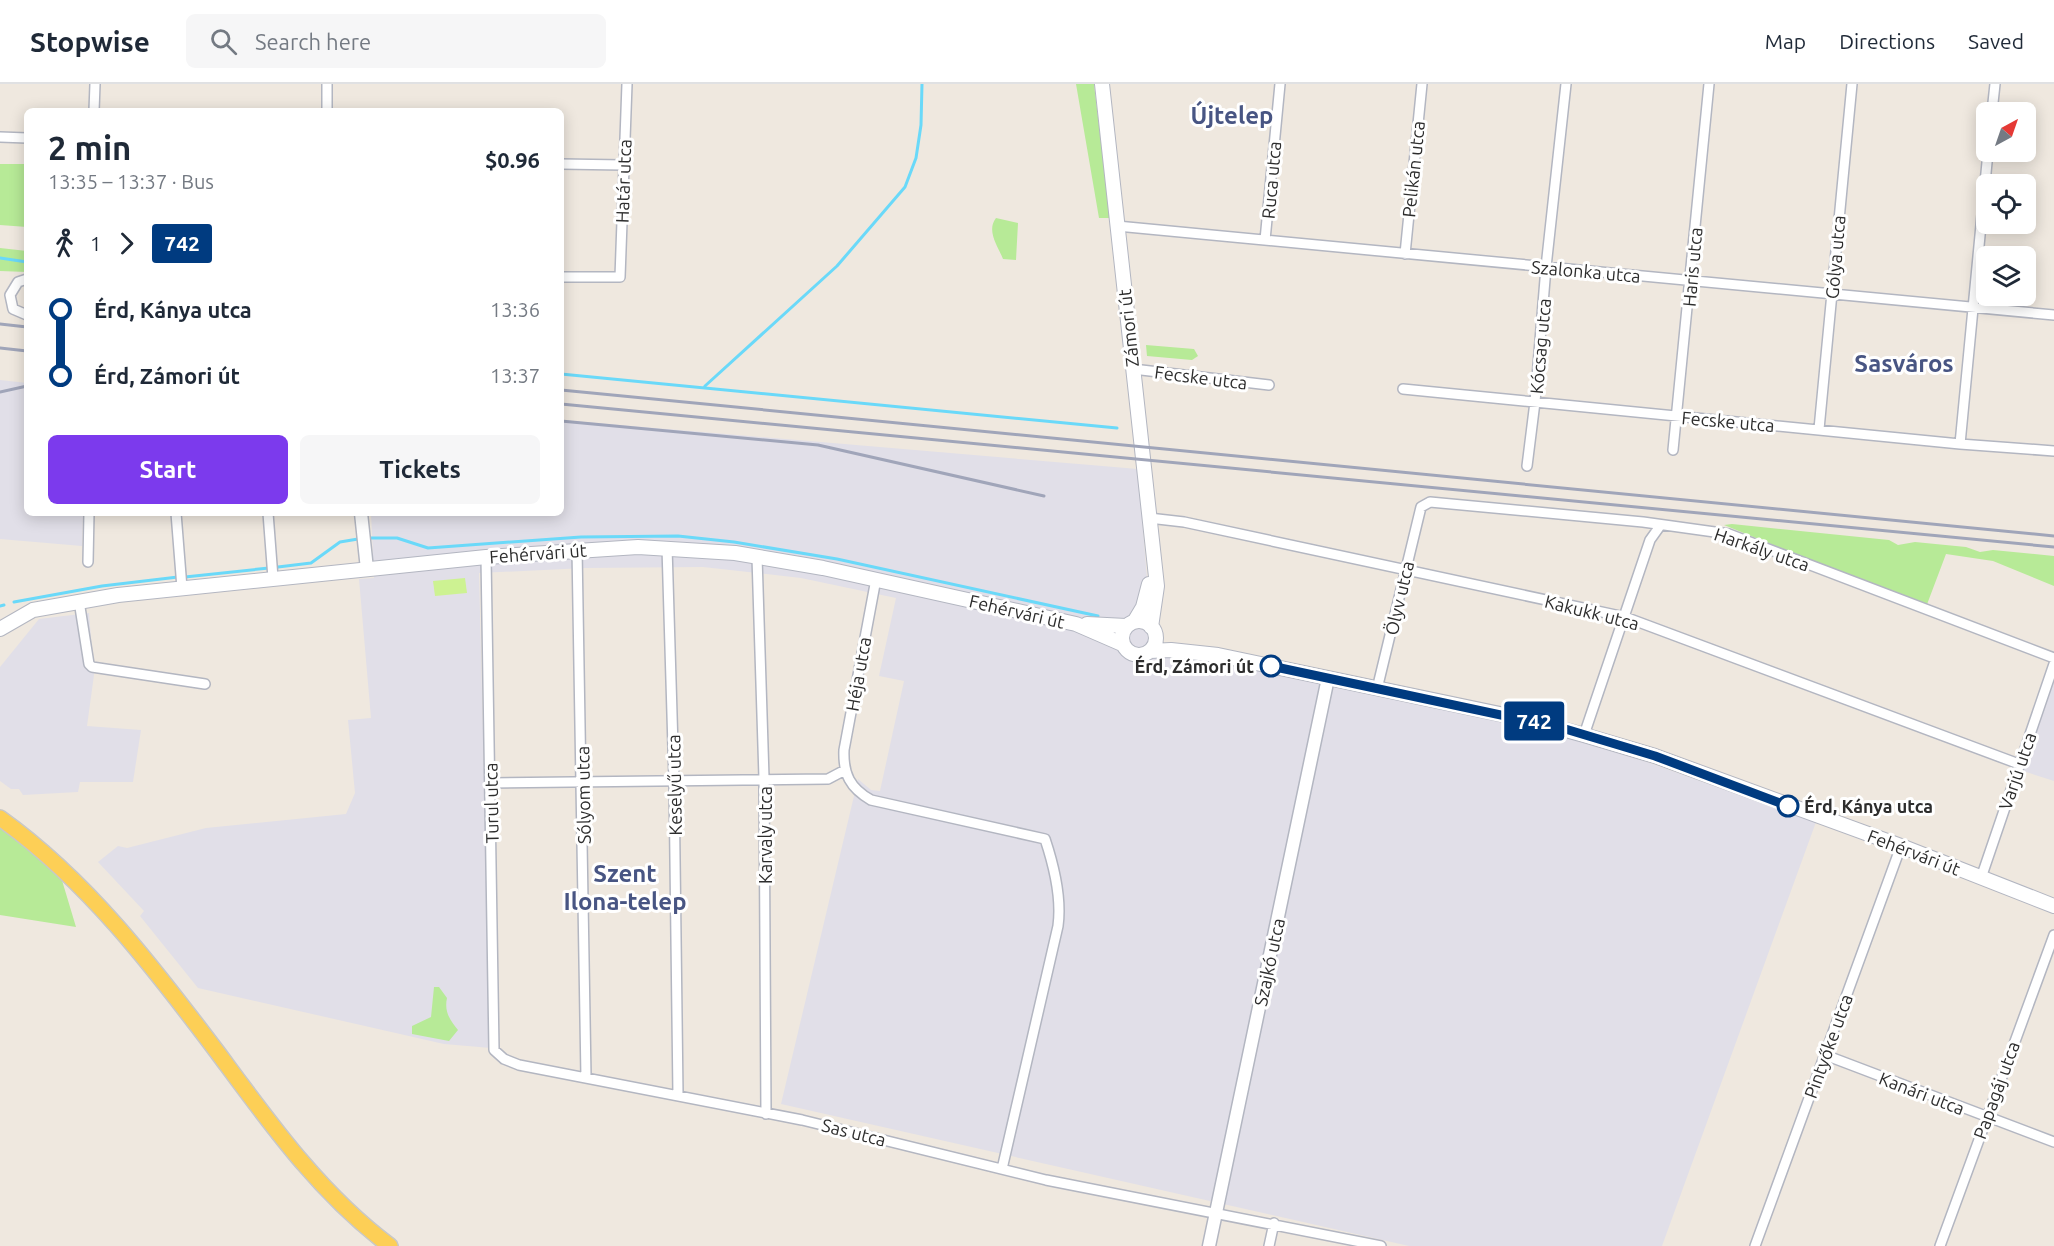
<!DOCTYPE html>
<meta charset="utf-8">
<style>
body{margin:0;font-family:Ubuntu,sans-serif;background:#f6f6f7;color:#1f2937;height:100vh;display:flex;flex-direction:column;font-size:22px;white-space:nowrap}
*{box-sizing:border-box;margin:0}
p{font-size:20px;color:#747a83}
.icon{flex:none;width:33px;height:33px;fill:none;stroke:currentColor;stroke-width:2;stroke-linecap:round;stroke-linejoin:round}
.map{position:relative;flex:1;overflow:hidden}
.drawer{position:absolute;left:24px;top:24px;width:540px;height:408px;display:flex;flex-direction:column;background:#fff;border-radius:9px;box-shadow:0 3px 15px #0003}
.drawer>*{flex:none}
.badge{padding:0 12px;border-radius:4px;font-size:21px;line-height:39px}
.needle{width:39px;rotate:40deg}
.controls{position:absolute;left:1976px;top:18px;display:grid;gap:12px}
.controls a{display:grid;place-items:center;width:60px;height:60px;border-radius:9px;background:#fff;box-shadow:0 3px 15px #0003;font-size:30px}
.map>.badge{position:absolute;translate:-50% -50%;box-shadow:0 0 0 3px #fff}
.legs{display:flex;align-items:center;gap:9px;height:66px;padding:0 24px;font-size:20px}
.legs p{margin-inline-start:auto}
.headline{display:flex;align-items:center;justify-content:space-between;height:102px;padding:0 24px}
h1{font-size:33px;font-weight:600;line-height:45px}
.button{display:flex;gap:12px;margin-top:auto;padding:12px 24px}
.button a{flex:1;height:69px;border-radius:9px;background:#7c3aed;color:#fff;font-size:24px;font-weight:600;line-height:69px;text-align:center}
.button a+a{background:#f6f6f7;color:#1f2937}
ul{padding:0 24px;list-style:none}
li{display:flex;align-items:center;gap:21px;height:66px;font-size:22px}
li i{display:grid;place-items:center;width:9px;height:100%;margin:0 8px;background:currentColor}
li i::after{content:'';width:15px;height:15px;margin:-8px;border:4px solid;border-radius:50%;background:#fff}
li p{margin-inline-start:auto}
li:first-child i{background:linear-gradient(#0000 50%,currentColor 0)}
li:last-child i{background:linear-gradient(currentColor 50%,#0000 0)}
header{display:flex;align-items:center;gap:36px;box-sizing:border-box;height:84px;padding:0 30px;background:#fff;border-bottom:2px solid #e0e1e3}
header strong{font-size:28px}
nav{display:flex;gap:33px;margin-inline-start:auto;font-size:21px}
.search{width:420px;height:54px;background:#f6f6f7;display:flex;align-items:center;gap:15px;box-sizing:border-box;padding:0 21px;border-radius:9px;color:#747a83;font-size:22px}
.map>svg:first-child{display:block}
</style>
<header>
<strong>Stopwise</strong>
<div class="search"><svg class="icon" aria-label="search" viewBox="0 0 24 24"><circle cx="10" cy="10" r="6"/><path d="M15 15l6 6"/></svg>Search here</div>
<nav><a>Map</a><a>Directions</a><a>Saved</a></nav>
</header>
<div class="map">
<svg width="2054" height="1162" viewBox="0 0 2054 1162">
<rect width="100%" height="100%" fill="#efe8df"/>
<path fill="#e1dfe8" d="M0,296L27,299V429H83L82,462L0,455Z
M561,336L1138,385L1153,567L1330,599L1582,655L1816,738L1662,1162H1409L781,1020L858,695L871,706L880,707L904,597L879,592L896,514L801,494L703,483L585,484L479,489L491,964L444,960L198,904L140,832L144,827L98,778L118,762L127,764L206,744L346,730L355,709L348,636L371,634L359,495L374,494L371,429H561Z
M89,529L94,591L87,642L141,646L133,698H80L78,708L23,711L19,705H11L0,697V583L39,535Z
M2054,594V697L2020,686Z"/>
<path fill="#b7ea97" d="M1076,0H1094L1110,134H1099Z
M0,80H27V143L0,141Z
M996,134L1018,139L1016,176L1003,175C998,162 986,147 996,134Z
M0,164L27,167V188L0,187Z
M1146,261L1194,265L1198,272L1192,276L1147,272Z
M1732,440L1889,456L1898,461L1915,458L1966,463L1980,468L1993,466L2054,472V502L1993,477L1946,470L1926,523L1724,441Z
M0,743L61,793L76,843L0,831Z
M434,903H439L447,914C444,928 450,936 458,946L449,957L412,950V942L431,933Z"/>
<path fill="#cdf292" d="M465,494L467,509L435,512L433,497Z"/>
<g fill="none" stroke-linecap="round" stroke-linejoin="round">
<path stroke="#6ad9f9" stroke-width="3" d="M0,174L27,178
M561,290L1117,344
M705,302L837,182L905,103L916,74L921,41L922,0
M369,454H397L428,464L581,453L678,452L734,458L837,475L1098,532
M278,483L311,479L340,458L358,455
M185,493L269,484
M14,518L102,502L178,493
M0,522L4,521"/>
<defs>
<path id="minor" d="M94,27L95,0
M327,27V0
M1992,28L1995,0
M0,53L27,54
M561,80L623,81
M1117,142L2054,231
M1265,156L1280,0
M1405,170L1422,0
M561,193H620L627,0
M27,195L18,198L10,211L13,225L27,231
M1133,285L1269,301
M1403,305L1960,360L2054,367
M1819,345L1852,0
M1960,360L1988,68
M1673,366L1709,0
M1527,382L1535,318L1546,183L1566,0
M176,429L182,504
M268,429L273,494
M1149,434L1184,438L1625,533L2019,680
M667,463L674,697L678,1011
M577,465L586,993
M486,473L494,966L504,975L519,981L802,1036L1046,1096L1381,1162
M757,473L764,694L766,1030
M88,478L89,429
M876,495L844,666C843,690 850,704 871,716L1045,755C1054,782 1062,813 1058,842L1002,1085
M79,517L89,580L92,583L205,600
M1377,605L1421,423L1430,418L1643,438L1729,450L2054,574
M1584,651L1650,456L1660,442
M490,699L828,695L845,686
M1981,794L2054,580
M1825,971L2054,1058
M1269,1162L1274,1139
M1755,1162L1901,762
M1940,1162L2054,851"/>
<path id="tertiary" d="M361,429L367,485
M1209,1162L1328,594"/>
<path id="secondary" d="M1102,0L1157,502L1151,543
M1122 554a17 17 0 1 1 34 0a17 17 0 1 1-34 0Z
M1134,538L1143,523L1149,500
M1087,540L1126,542
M0,545L33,526L118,511L486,473L638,463L735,469L823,484L1076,540L1122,560
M1150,567L1171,566L1218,571L1533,637L1584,651L1655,672L1901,762L2054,822"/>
<path id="primary" d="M0,734C87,796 154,884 218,969C269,1038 320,1110 390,1162"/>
</defs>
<use href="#minor" stroke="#b3b6c1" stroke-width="12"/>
<use href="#tertiary" stroke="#b3b6c1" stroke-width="15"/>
<use href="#secondary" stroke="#b3b6c1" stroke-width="16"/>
<use href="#primary" stroke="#c8c8c8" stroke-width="18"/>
<use href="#minor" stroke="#fff" stroke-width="9"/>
<use href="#tertiary" stroke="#fff" stroke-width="12"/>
<use href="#secondary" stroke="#fff" stroke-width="14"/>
<use href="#primary" stroke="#fdcf56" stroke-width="15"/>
<path stroke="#a0a5b9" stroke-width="3" d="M0,240L27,243
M0,264L27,267
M561,306L2054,452
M0,308L27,302
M561,320L2054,463
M561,337L818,361L1044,412"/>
</g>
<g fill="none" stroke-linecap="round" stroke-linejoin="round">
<defs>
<path id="line-1" d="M1271,582L1562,644L1655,672L1788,722"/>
</defs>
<use href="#line-1" stroke="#fff" stroke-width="14"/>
<use href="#line-1" stroke="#003b80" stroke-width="9"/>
</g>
<g fill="#fff" stroke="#003b80" stroke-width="3">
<circle cx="1271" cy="582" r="10"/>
<circle cx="1788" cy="722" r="10"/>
</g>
<g text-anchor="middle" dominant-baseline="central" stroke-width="6" stroke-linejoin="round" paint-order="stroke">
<g font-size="18" fill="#2d2d2d" stroke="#fff">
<text transform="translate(1413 85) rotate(-84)">Pelikán utca</text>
<text transform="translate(1271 96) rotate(-85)">Ruca utca</text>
<text transform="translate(623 97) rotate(-88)">Határ utca</text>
<text transform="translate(1835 173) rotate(-85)">Gólya utca</text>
<text transform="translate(1692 183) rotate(-85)">Haris utca</text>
<text transform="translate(1586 187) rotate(5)">Szalonka utca</text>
<text transform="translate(1128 244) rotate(-96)">Zámori út</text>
<text transform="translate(1540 262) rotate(-85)">Kócsag utca</text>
<text transform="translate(1201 293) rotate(7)">Fecske utca</text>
<text transform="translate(1728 337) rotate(5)">Fecske utca</text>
<text transform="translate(1762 465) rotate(19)">Harkály utca</text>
<text transform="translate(538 469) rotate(-4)">Fehérvári út</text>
<text transform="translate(1399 514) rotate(-77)">Ölyv utca</text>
<text transform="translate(1017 527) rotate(13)">Fehérvári út</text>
<text transform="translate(1592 528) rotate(14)">Kakukk utca</text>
<text transform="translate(858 590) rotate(-80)">Héja utca</text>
<text transform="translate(2017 687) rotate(-71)">Varjú utca</text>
<text transform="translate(674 701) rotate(-91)">Keselyű utca</text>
<text transform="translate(583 711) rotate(-91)">Sólyom utca</text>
<text transform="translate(491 719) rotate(-91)">Turul utca</text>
<text transform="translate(765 751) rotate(-90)">Karvaly utca</text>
<text transform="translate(1914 768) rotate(21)">Fehérvári út</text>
<text transform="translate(1269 878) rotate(-78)">Szajkó utca</text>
<text transform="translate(1828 962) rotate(-70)">Pintyőke utca</text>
<text transform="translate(1996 1006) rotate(-70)">Papagáj utca</text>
<text transform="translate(1922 1009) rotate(21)">Kanári utca</text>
<text transform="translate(854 1048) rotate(14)">Sas utca</text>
</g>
<g font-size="18" font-weight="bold" fill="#2d2d2d" stroke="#fff" text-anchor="end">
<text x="1254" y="582">Érd, Zámori út</text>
<text x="1804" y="722" text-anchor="start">Érd, Kánya utca</text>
</g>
<g font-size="24" font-weight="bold" fill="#485583" stroke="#fff">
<text x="1232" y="31">Újtelep</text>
<text x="1904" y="279">Sasváros</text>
<text x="625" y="789">Szent<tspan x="625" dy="28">Ilona-telep</tspan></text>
</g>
</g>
</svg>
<div class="controls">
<a><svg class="needle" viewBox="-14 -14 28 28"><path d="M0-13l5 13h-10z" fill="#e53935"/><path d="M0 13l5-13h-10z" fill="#747a83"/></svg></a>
<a><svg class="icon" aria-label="locate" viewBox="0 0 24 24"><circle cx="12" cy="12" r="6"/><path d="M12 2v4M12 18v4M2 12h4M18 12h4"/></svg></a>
<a><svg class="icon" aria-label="layers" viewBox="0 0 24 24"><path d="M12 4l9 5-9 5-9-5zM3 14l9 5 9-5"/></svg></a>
</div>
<b class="badge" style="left:1534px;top:637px;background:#003b80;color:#fff">742</b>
<section class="drawer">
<div class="headline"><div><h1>2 min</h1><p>13:35 – 13:37 · Bus</p></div><b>$0.96</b></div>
<div class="legs"><svg class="icon" aria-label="walk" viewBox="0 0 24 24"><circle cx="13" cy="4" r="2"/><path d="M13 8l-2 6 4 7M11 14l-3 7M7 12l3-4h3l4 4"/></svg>1<svg class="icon" aria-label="forward" viewBox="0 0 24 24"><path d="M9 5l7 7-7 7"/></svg><b class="badge" style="background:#003b80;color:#fff">742</b></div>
<ul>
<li><i style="color:#003b80"></i><b>Érd, Kánya utca</b><p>13:36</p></li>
<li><i style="color:#003b80"></i><b>Érd, Zámori út</b><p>13:37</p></li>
</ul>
<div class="button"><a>Start</a><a>Tickets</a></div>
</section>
</div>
